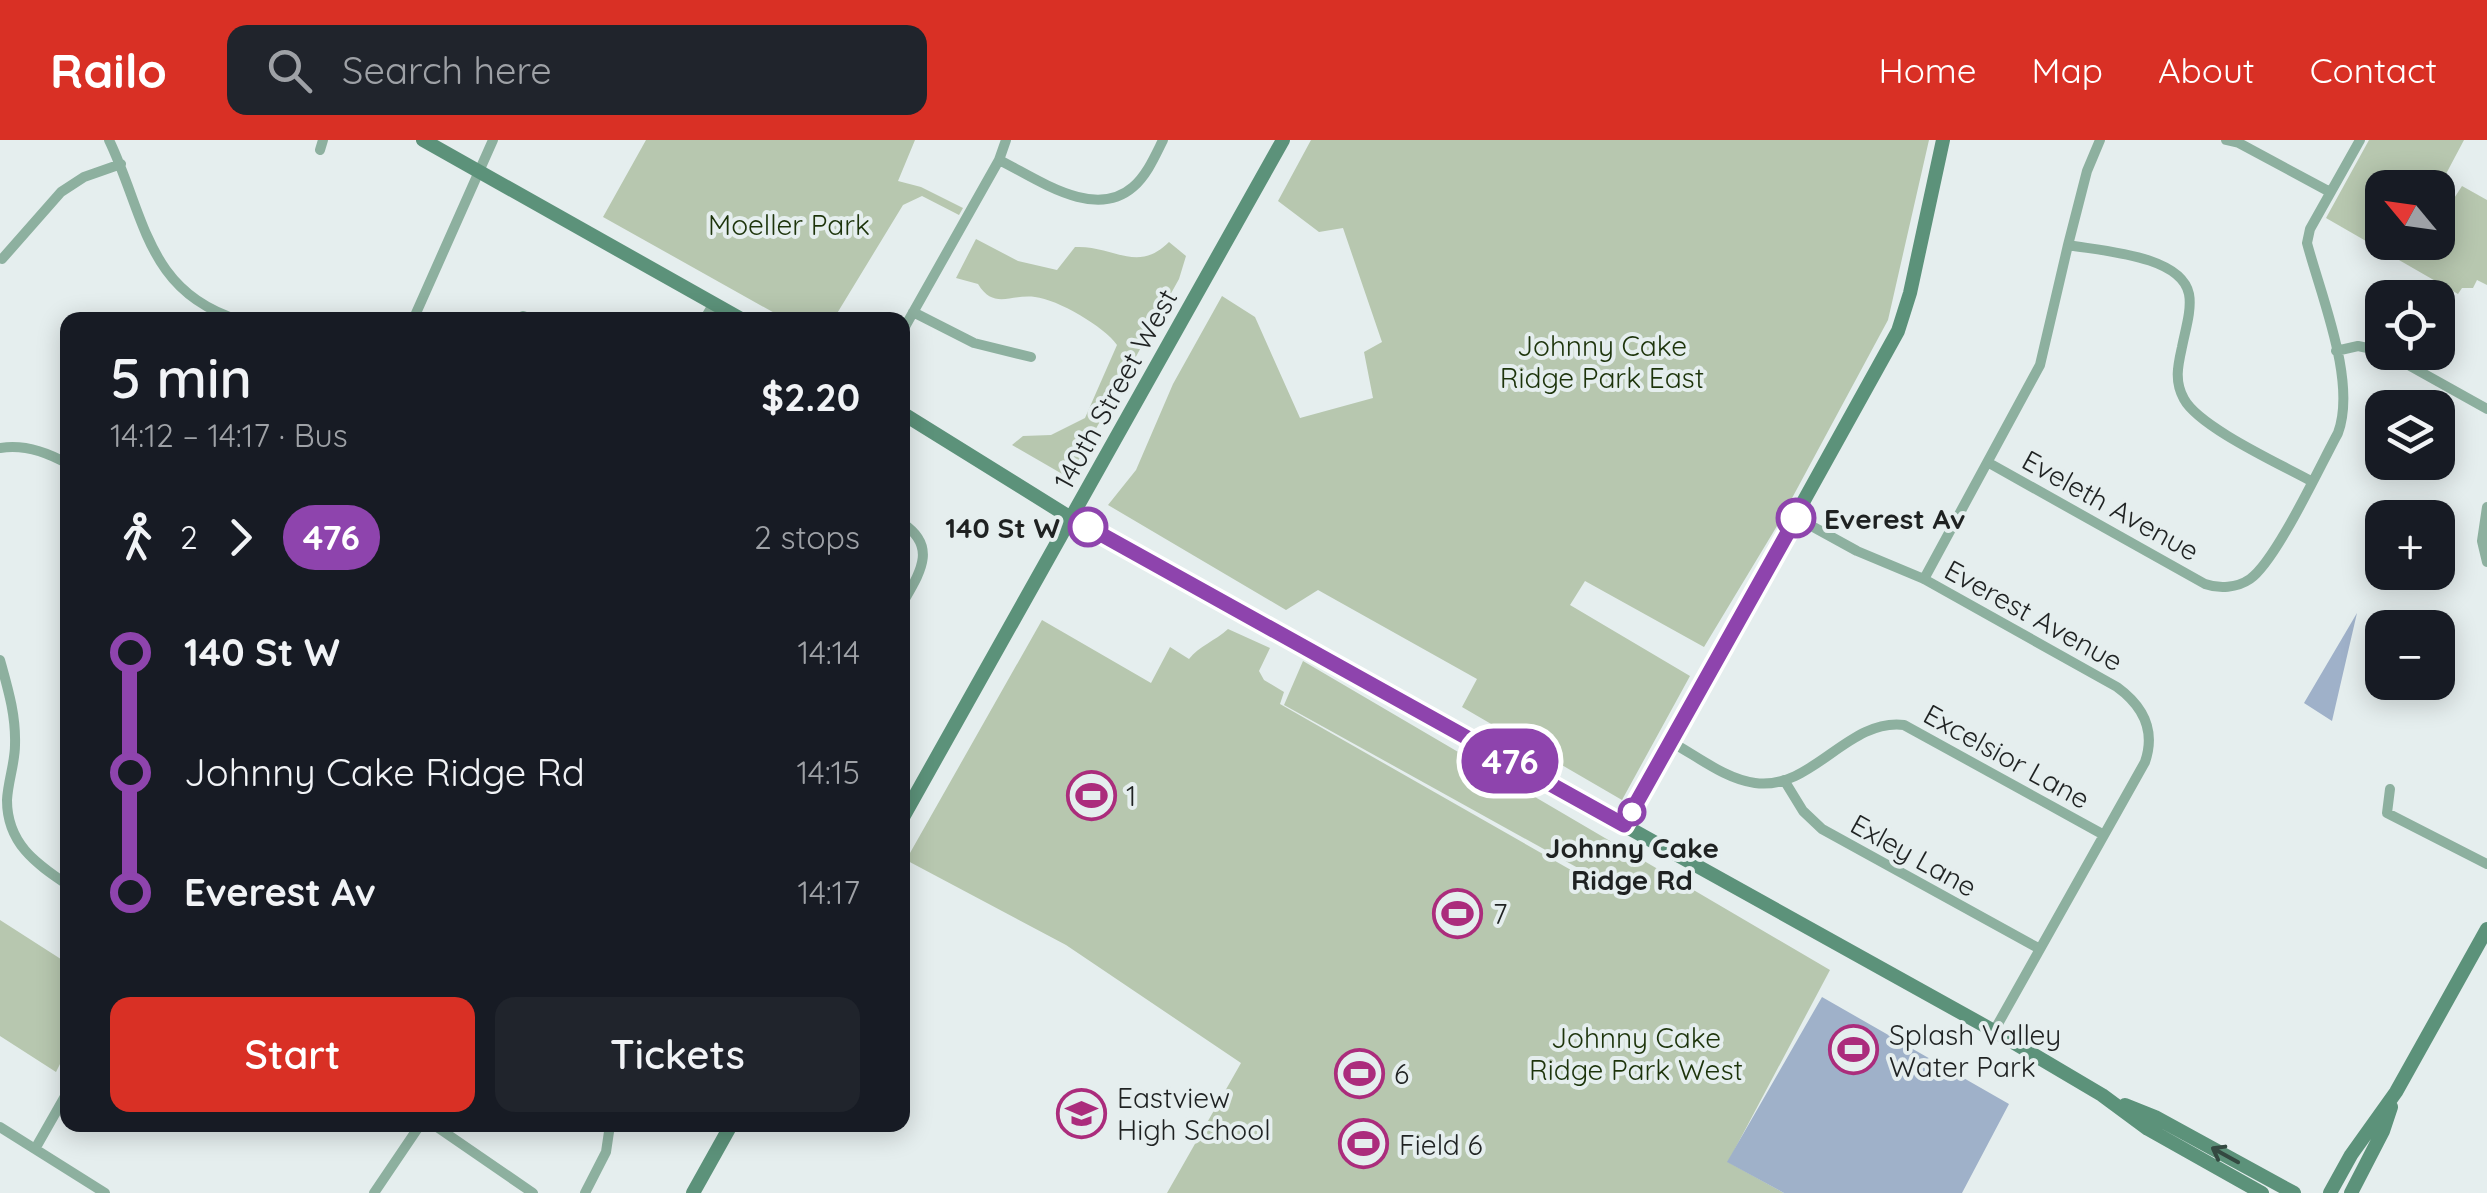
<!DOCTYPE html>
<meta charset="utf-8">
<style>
body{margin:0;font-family:Quicksand,sans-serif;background:#20242c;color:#f1f3f6;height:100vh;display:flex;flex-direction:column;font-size:38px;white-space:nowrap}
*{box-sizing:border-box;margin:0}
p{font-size:32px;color:#9ea1a6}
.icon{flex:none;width:55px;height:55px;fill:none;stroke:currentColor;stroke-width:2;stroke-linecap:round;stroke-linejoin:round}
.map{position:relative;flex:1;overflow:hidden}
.side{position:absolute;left:60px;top:172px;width:850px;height:820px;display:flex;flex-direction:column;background:#171b24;border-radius:20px;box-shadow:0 5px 25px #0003}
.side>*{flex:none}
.badge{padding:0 20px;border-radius:32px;font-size:35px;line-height:65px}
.needle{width:65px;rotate:299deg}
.buttons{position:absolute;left:2365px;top:30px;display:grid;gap:20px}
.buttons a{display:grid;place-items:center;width:90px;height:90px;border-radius:20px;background:#171b24;box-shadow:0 5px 25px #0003;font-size:50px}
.map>.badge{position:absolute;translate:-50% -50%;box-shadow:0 0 0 5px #fff}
.legs{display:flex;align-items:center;gap:15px;height:110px;padding:0 50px;font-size:32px}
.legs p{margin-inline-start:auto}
.headline{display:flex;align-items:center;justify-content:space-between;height:170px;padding:0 50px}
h1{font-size:55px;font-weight:600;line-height:75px}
.button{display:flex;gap:20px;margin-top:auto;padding:20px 50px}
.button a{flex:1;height:115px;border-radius:20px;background:#d93025;color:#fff;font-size:40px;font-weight:600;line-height:115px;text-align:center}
.button a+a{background:#20242c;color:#f1f3f6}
ul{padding:0 50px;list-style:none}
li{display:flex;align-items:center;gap:35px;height:120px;font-size:38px}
li i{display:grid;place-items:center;width:15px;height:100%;margin:0 12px;background:currentColor}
li i::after{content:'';width:25px;height:25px;margin:-12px;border:8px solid;border-radius:50%;background:#171b24}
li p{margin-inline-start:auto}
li:first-child i{background:linear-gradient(#0000 50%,currentColor 0)}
li:last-child i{background:linear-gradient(currentColor 50%,#0000 0)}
header{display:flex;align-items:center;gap:60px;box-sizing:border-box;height:140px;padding:0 50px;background:#d93025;color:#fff}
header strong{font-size:48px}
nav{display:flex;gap:55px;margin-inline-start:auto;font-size:35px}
.search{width:700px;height:90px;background:#20242c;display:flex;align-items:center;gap:25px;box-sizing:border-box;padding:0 35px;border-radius:20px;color:#9ea1a6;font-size:38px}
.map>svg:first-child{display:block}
</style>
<header>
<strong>Railo</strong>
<div class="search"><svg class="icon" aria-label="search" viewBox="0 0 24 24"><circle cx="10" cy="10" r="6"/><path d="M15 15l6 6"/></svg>Search here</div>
<nav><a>Home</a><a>Map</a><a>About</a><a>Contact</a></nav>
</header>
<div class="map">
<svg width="2487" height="1053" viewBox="0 0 2487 1053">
<rect width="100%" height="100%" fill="#e5eeee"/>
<path fill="#b7c7af" d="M646,0H915L898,41L921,47L963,68L959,75L922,56L903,65L833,180H787L603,77Z
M1311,0H1929L1888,180L1777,386L1704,507L1585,441L1570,465L1690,536L1622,660L1462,567L1477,539L1318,450L1286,470L1108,365L1136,330L1173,244L1222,156L1255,177L1300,278L1373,258L1364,212L1382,202L1343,88L1319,92L1278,61Z
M2369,0H2464L2438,49L2382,48V102H2438V57L2451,63L2462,46L2487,60V145L2477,140L2473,148H2462L2458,154L2326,78Z
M976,99L1018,121L1057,130L1075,107C1113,105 1137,134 1169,102L1186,116L1179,139L1078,321L1064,335L1012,305L1023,296L1051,295L1085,278L1117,205C1105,187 1057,159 1035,157C1010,154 994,170 978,144L956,138Z
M1042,480L1151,543L1170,507L1189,519C1199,506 1215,501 1228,489L1270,508L1259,531L1264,540L1284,552L1280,564L1585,738L1587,733L1284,565L1303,521L1830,830L1728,1022L1784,1053H1167L1241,923L1066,805L906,720Z
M0,780L67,823V910L56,932L0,896Z"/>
<path fill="#9fb1c9" d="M2357,473L2332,581L2304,563Z
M1822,857L2009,964L1962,1053H1784L1727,1022Z"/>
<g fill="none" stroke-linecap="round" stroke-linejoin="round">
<path stroke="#8db09f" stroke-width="10" d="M109,0C145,75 146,152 239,180
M2226,0L2239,3L2330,52
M320,10L323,0
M999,20C1036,38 1094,81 1133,47C1147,35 1155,16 1163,0
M2068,105C2101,111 2181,115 2189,154C2192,170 2185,191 2182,207C2178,225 2174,241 2184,259C2199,287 2280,324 2311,341
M2,119L61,52L84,37L121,24
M913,172L974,203L1031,217
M523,176L536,180
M413,180L493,0
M704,180L714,163
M902,192L999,20L1006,0
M2336,211L2358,206L2382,211
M2385,212L2487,269
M0,308C23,304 47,312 68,324
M1989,323L2205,444C2219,449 2237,448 2250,439C2276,421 2320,326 2338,293C2357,242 2321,156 2307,103L2310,89L2360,0
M2487,367L2482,401L2487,422
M1797,378L1857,411L1924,439L2117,547C2143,566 2156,590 2145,622L1994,891
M902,383C939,407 919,434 902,464
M1924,439L2040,225L2068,105L2087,31L2100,0
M0,520C8,549 16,575 15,605C15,623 8,641 7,660C7,703 35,723 68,745
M1671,602C1697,616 1725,639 1755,643C1812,651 1848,578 1904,585L2104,695
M1784,640L1803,671L1822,689L2040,809
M2390,649L2387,673L2487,724
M434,985L533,1053
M0,987L105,1053
M35,1009L68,951
M374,1053L420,985
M585,1053L606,1012L610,985"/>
<path stroke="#5c927a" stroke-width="14" d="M423,0L743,180
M902,273L1071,378L1994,891L2102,955L2148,989L2262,1053
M902,679L1283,0
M1624,685L1898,191L1910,153L1943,0
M2125,965L2155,977L2294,1053
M693,1053L731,985
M2330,1053L2351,1015L2396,952L2487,789
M2351,1053L2383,991L2391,967"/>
</g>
<defs><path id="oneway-shaft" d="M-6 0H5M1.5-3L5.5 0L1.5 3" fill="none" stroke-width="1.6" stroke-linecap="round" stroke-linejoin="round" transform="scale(2.5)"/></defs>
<use stroke="#344941" href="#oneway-shaft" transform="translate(2225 1015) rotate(-151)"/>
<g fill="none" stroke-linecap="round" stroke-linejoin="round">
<defs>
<path id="line-1" d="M1088,387L1624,685L1796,378"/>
</defs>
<use href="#line-1" stroke="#fff" stroke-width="22"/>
<use href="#line-1" stroke="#8e44ad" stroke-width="15"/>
</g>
<defs>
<symbol id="stadium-ring" viewBox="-11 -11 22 22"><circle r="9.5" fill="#e5eeee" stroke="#ab2c7c" stroke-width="1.5"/><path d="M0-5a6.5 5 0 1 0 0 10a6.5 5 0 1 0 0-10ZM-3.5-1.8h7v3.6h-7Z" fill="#ab2c7c"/></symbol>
<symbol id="school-ring" viewBox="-11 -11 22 22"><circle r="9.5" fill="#e5eeee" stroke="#ab2c7c" stroke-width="1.5"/><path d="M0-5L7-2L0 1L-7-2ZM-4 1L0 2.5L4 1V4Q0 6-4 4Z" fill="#ab2c7c"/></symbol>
</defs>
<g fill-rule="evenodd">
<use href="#stadium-ring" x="1064" y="628" width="55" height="55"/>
<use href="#stadium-ring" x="1430" y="746" width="55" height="55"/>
<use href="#stadium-ring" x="1826" y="882" width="55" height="55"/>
<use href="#stadium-ring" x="1332" y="906" width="55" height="55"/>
<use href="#school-ring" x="1054" y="946" width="55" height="55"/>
<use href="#stadium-ring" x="1336" y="976" width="55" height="55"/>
</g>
<g fill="#fff" stroke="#8e44ad" stroke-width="5">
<circle cx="1796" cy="378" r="18"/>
<circle cx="1088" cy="387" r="18"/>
<circle cx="1632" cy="672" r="12"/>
</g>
<g text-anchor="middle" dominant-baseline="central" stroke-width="8" stroke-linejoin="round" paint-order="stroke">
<g font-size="28" fill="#1d340b" stroke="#e5eeee">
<text x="789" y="84">Moeller Park</text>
<text x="1602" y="205">Johnny Cake<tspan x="1602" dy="32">Ridge Park East</tspan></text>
<text x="1636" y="897">Johnny Cake<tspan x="1636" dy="32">Ridge Park West</tspan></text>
</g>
<g font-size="28" fill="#1f2222" stroke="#e5eeee">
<text transform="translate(1115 249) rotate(-61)">140th Street West</text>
<text transform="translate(2111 365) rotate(29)">Eveleth Avenue</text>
<text transform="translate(2034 475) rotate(29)">Everest Avenue</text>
<text transform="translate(2007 616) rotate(29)">Excelsior Lane</text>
<text transform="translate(1914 715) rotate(29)">Exley Lane</text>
</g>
<g font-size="28" font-weight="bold" fill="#1f2222" stroke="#e5eeee" text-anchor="start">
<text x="1824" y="378">Everest Av</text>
<text x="1060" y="387" text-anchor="end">140 St W</text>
<text x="1632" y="707" text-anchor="middle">Johnny Cake<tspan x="1632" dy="32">Ridge Rd</tspan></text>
</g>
<g font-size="28" fill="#1f2222" stroke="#e5eeee" text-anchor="start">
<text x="1126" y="655">1</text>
<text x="1493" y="773">7</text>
<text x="1889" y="894">Splash Valley<tspan x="1889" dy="32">Water Park</tspan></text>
<text x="1394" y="933">6</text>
<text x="1117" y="957">Eastview<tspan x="1117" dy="32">High School</tspan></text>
<text x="1399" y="1004">Field 6</text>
</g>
</g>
</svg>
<div class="buttons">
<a><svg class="needle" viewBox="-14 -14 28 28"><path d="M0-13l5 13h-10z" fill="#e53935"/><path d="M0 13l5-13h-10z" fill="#9ea1a6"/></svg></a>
<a><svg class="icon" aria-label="locate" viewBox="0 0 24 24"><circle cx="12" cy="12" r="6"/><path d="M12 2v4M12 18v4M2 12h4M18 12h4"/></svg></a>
<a><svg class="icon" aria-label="layers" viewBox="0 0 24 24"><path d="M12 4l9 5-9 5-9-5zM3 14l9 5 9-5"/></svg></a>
<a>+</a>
<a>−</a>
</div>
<b class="badge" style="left:1510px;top:621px;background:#8e44ad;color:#fff">476</b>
<section class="side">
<div class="headline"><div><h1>5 min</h1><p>14:12 – 14:17 · Bus</p></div><b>$2.20</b></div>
<div class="legs"><svg class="icon" aria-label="walk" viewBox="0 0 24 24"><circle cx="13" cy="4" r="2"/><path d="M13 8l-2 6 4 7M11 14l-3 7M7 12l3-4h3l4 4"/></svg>2<svg class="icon" aria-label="forward" viewBox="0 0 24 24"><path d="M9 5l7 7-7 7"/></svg><b class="badge" style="background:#8e44ad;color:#fff">476</b><p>2 stops</p></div>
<ul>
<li><i style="color:#8e44ad"></i><b>140 St W</b><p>14:14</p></li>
<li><i style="color:#8e44ad"></i><span>Johnny Cake Ridge Rd</span><p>14:15</p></li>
<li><i style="color:#8e44ad"></i><b>Everest Av</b><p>14:17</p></li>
</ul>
<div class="button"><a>Start</a><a>Tickets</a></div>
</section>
</div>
